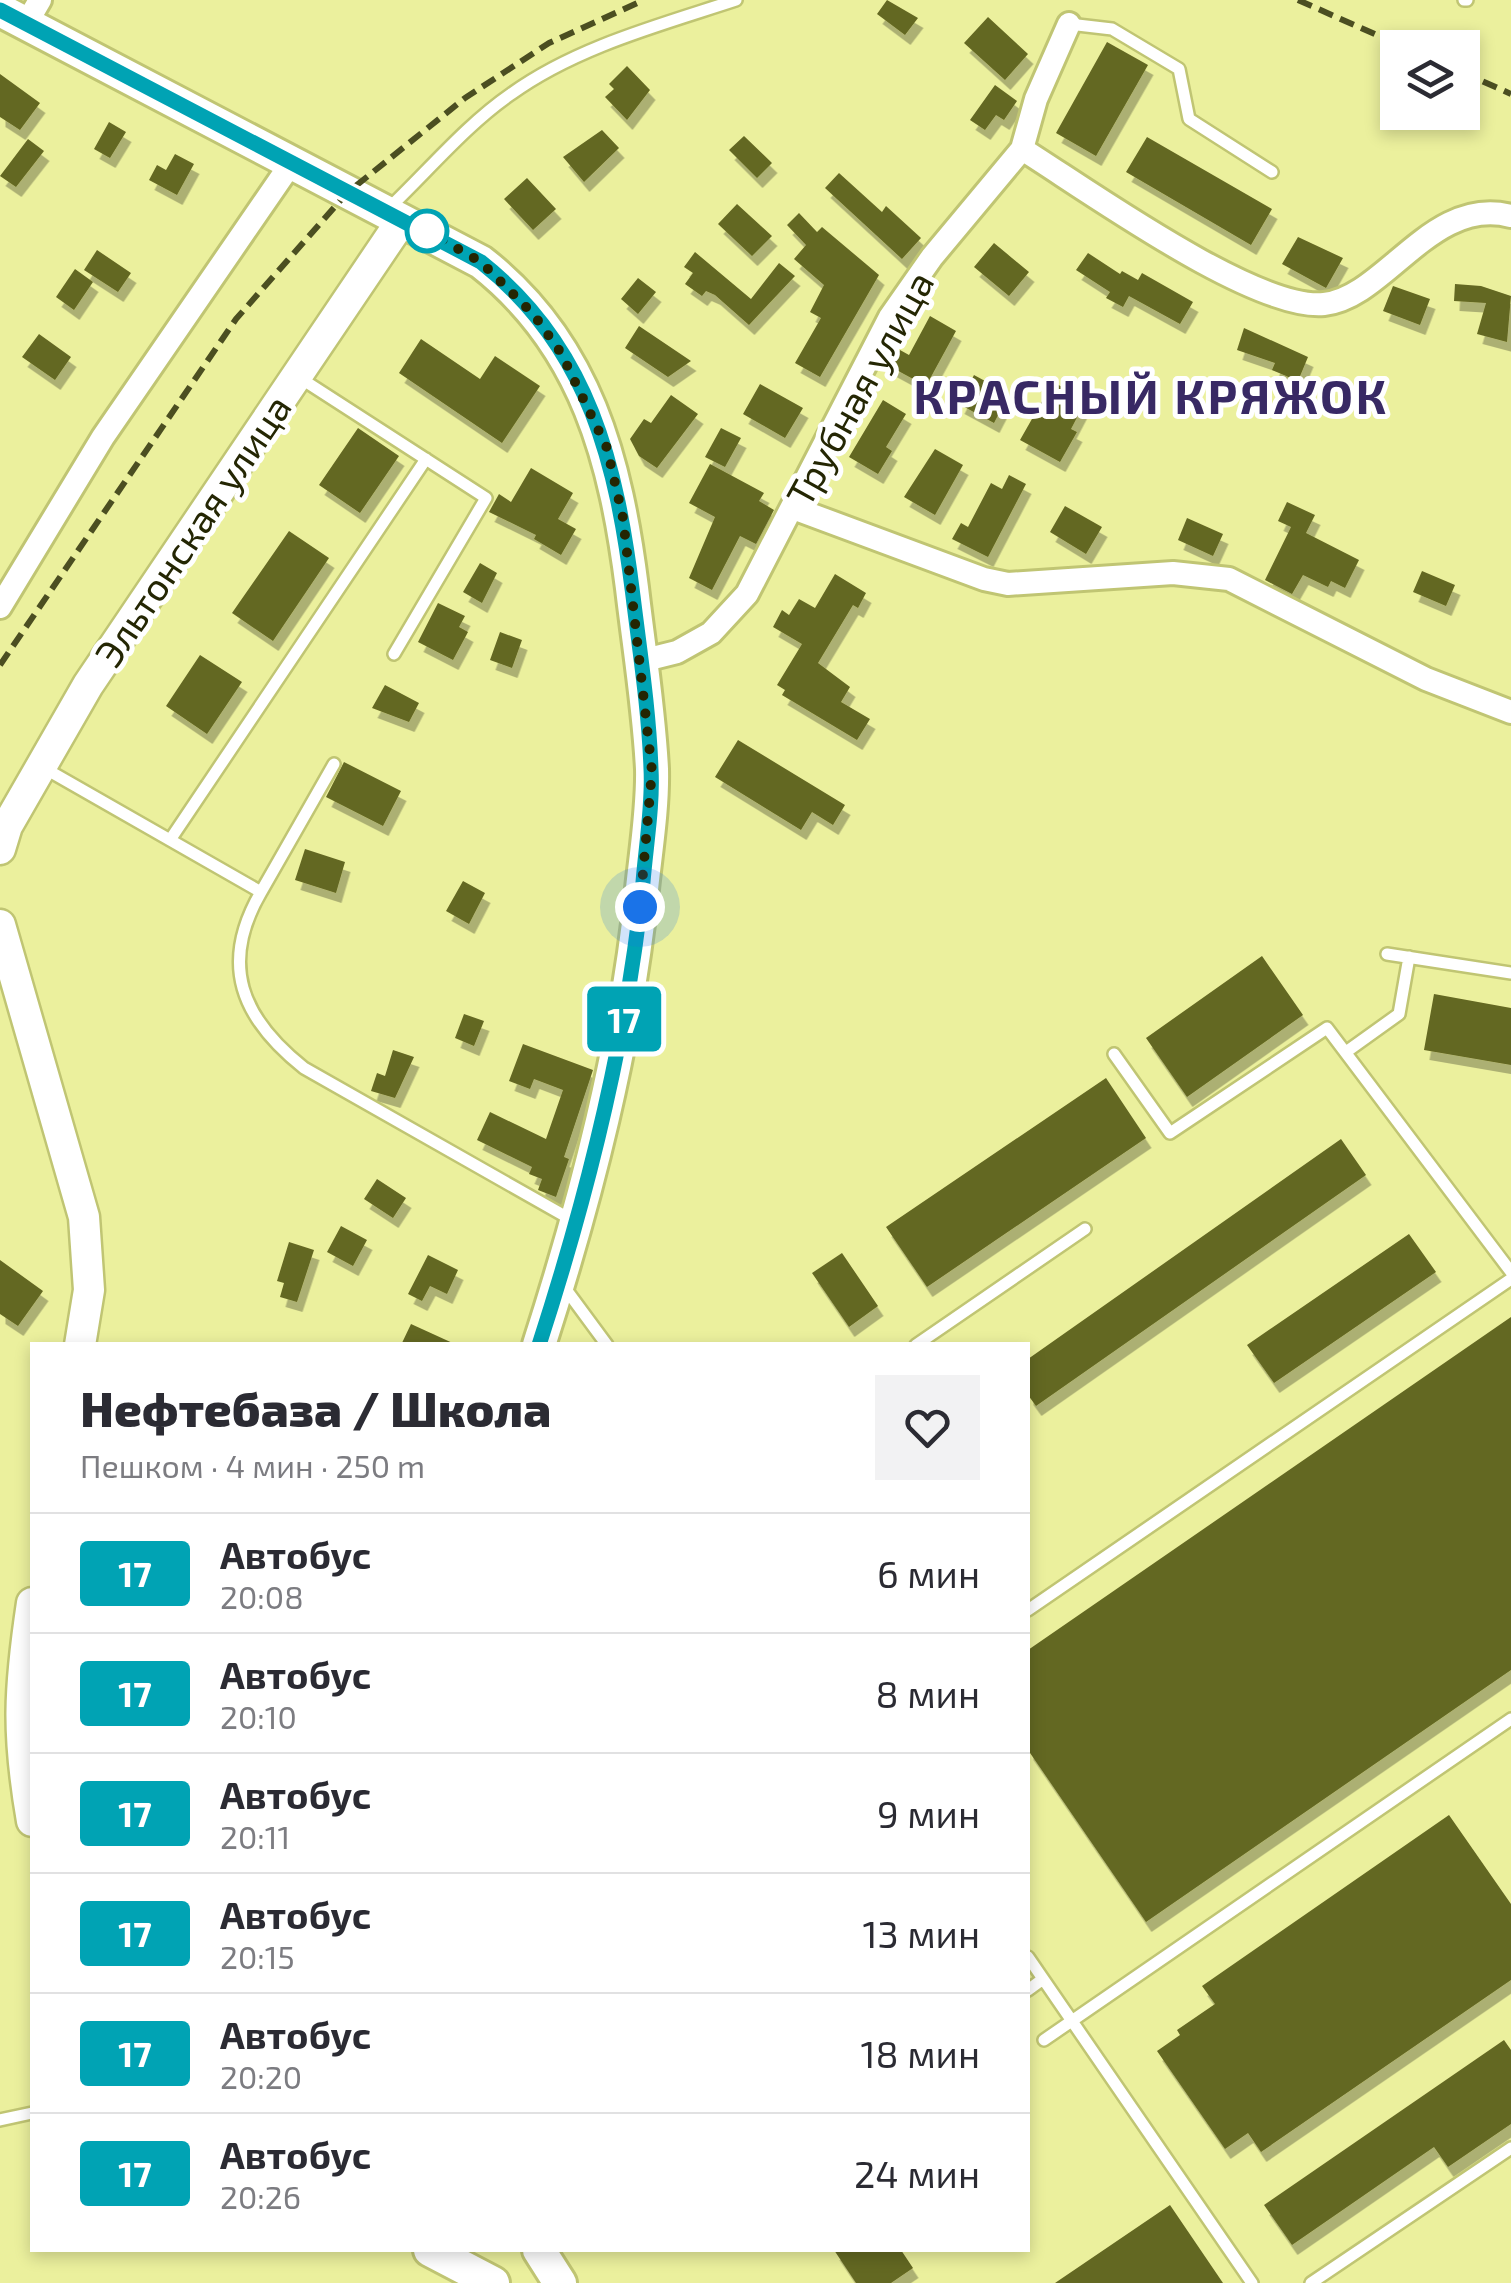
<!DOCTYPE html>
<html lang="ru">
<meta charset="utf-8">
<style>
body{margin:0;font-family:"Exo 2",sans-serif;background:#f2f2f3;color:#2b2b33;height:100vh;display:flex;flex-direction:column;font-size:38px;white-space:nowrap}
*{box-sizing:border-box;margin:0}
p{font-size:32px;color:#7c7c81}
.icon{flex:none;width:55px;height:55px;fill:none;stroke:currentColor;stroke-width:2;stroke-linecap:round;stroke-linejoin:round}
.map{position:relative;flex:1;overflow:hidden}
.sheet{position:absolute;left:30px;top:1342px;width:1000px;height:910px;display:flex;flex-direction:column;background:#fff;border-radius:0px;box-shadow:0 5px 15px #0003}
.sheet>*{flex:none}
.badge{padding:0 20px;border-radius:8px;font-size:35px;line-height:65px}
.tools{position:absolute;left:1380px;top:30px;display:grid;gap:20px}
.tools a{display:grid;place-items:center;width:100px;height:100px;border-radius:0px;background:#fff;box-shadow:0 5px 15px #0003;font-size:50px}
.you{position:absolute;width:50px;height:50px;margin:-25px;border:8px solid #fff;border-radius:50%;background:#1a73e8;box-shadow:0 0 0 15px #1a73e833}
.map>.badge{position:absolute;translate:-50% -50%;box-shadow:0 0 0 5px #fff}
.round{display:grid;place-items:center;flex:none;width:105px;height:105px;border-radius:0px;background:#f2f2f3}
.overview{display:flex;align-items:center;justify-content:space-between;height:170px;padding:0 50px}
h1{font-size:48px;font-weight:800;line-height:75px}
ul{padding:0;list-style:none}
li{display:flex;align-items:center;gap:30px;height:120px;padding:0 50px;border-top:2px solid #e1e1e2}
li div{flex:1}
li b{display:block;font-size:38px}
li em{font-style:normal}
li .badge{min-width:110px;font-weight:700;text-align:center}
.map>svg:first-child{display:block}
</style>
<div class="map">
<svg width="1511" height="2283" viewBox="0 0 1511 2283">
<defs>
<filter id="shadow"><feDropShadow dx="5.5" dy="10" stdDeviation="0" flood-color="#0004"/></filter>
</defs>
<rect width="100%" height="100%" fill="#ebf09d"/>
<path fill="#646722" filter="url(#shadow)" d="M887,0L918,18L905,35L877,14Z
M988,17L1028,54L1005,80L964,43Z
M1107,42L1148,65L1096,156L1056,133Z
M627,66L650,90L627,120L605,97L614,89L609,84Z
M0,74L40,103L20,130L0,117Z
M995,85L1017,101L1004,120L996,115L985,130L970,120Z
M109,122L126,132L110,158L94,149Z
M602,130L619,148L584,182L563,157Z
M744,136L772,163L757,178L729,150Z
M1147,137L1272,209L1251,245L1126,172Z
M28,139L44,151L16,187L0,176Z
M175,154L194,164L177,195L149,180L157,165L166,170Z
M839,173L882,212L886,206L921,238L902,259L825,188Z
M527,178L556,209L533,230L504,199Z
M737,204L772,236L752,256L718,224Z
M799,213L817,232L822,227L879,275L820,377L795,363L821,318L810,312L824,285L794,259L806,245L787,225Z
M1298,237L1343,258L1326,288L1282,264Z
M994,243L1029,272L1009,296L974,267Z
M97,250L131,273L118,292L84,270Z
M695,252L751,299L779,263L795,276L749,325L715,295L706,291L702,296L685,284L693,273L684,267Z
M1088,253L1120,274L1122,271L1138,280L1142,273L1193,302L1180,324L1129,296L1123,307L1106,298L1110,292L1076,270Z
M75,269L93,282L74,310L56,297Z
M638,278L656,292L638,314L621,299Z
M1455,284L1481,286L1511,296L1507,342L1477,334L1486,303L1454,301Z
M1393,286L1430,299L1420,325L1383,311Z
M930,316L956,331L926,386L891,367L900,350L909,355Z
M639,326L691,361L668,377L625,348Z
M1244,328L1308,357L1298,381L1272,370L1275,363L1237,350Z
M39,334L71,357L55,380L22,357Z
M421,339L480,379L495,356L540,386L502,443L399,373Z
M974,375L1009,394L994,423L959,404Z
M1053,382L1077,395L1073,403L1082,408L1071,429L1077,432L1060,462L1020,440Z
M760,384L803,408L785,438L743,414Z
M671,395L698,414L657,468L639,456L630,439L644,419L651,423Z
M883,400L906,414L886,447L892,451L878,474L849,457Z
M358,428L399,456L360,513L319,485Z
M721,428L741,438L725,467L705,457Z
M935,449L963,465L935,515L904,497Z
M710,464L764,493L759,501L774,510L756,544L740,536L712,590L689,578L715,517L689,503Z
M531,468L573,493L558,519L576,529L561,555L534,539L536,535L489,512L499,494L511,502Z
M1009,475L1026,484L988,557L952,539L961,523L968,527L991,483L1002,489Z
M1287,502L1315,515L1306,533L1359,560L1345,588L1331,581L1328,587L1303,575L1292,594L1265,580L1291,527L1278,521Z
M1065,506L1102,527L1086,554L1050,532Z
M1187,518L1223,534L1213,556L1178,540Z
M289,531L329,558L273,641L232,613Z
M480,563L497,573L482,603L463,592Z
M1422,571L1455,585L1446,606L1413,592Z
M835,574L866,593L858,608L853,605L818,663L850,687L841,702L870,719L857,740L782,695L785,690L777,685L802,644L773,627L782,610L789,615L799,599L815,608Z
M438,603L465,616L459,627L468,632L453,660L418,642Z
M500,632L522,640L512,668L490,660Z
M200,655L242,682L207,734L166,706Z
M385,685L419,703L409,722L372,708Z
M738,740L845,805L833,825L812,812L801,830L715,777Z
M344,762L401,791L383,826L326,797Z
M305,849L345,862L336,893L295,880Z
M463,881L485,893L469,924L446,911Z
M1262,956L1303,1015L1187,1097L1146,1038Z
M1434,994L1511,1008V1065L1424,1050Z
M464,1014L484,1021L474,1046L455,1038Z
M523,1044L593,1070L564,1157L569,1159L556,1197L538,1190L542,1179L529,1174L532,1167L477,1140L490,1112L546,1139L563,1090L534,1079L530,1089L509,1081Z
M393,1050L414,1057L395,1098L371,1091L377,1073L385,1076Z
M1106,1078L1146,1138L927,1287L886,1227Z
M1341,1139L1366,1175L1036,1406L1028,1395V1359Z
M377,1179L406,1198L393,1218L364,1199Z
M341,1226L367,1240L353,1266L327,1252Z
M1409,1234L1436,1272L1274,1383L1247,1345Z
M289,1242L314,1250L297,1302L280,1297L284,1283L277,1281Z
M842,1253L878,1306L849,1327L812,1273Z
M428,1255L458,1270L447,1294L430,1286L422,1301L408,1294Z
M0,1260L43,1291L18,1326L0,1314Z
M1511,1317V1670L1146,1922L1028,1750V1650Z
M411,1324L457,1345H401Z
M1449,1815L1511,1904V1980L1261,2152L1248,2133L1225,2149L1157,2051L1180,2035L1177,2030L1215,2004L1202,1986Z
M1504,2040L1511,2050V2124L1448,2167L1434,2147L1292,2245L1264,2205Z
M1170,2205L1223,2283H1055Z
M834,2250H901L913,2268L891,2283H856Z"/>
<g fill="none" stroke-linecap="round" stroke-linejoin="round">
<defs>
<path id="service" d="M1464,0H1467
M1069,24L1112,29L1179,69L1189,119L1272,172
M388,209C428,171 466,125 511,94C576,47 660,25 736,0
M297,376L486,498L394,654
M44,768L261,892L334,764
M170,840L426,459
M261,892C219,964 241,1018 304,1068L572,1220
M1387,954L1511,973
M1346,1052L1399,1014L1409,957
M1114,1054L1170,1133L1327,1028L1511,1272
M562,1284L607,1345
M916,1345L1085,1229
M1028,1610L1511,1279
M1028,1957L1252,2283
M1028,1990L1043,1979
M1044,2040L1511,1719
M0,2120L32,2113
M1311,2283L1511,2148"/>
<path id="minor" d="M26,24L40,0
M1022,149C1086,189 1255,311 1324,304C1385,298 1432,195 1511,216
M793,508L984,579L1008,584L1173,573L1229,579L1426,679L1511,712
M0,607L103,437L290,165
M641,661L677,652L711,633L747,594L890,317L932,257L1022,149L1036,99L1069,24"/>
<path id="tertiary" d="M0,849L7,826L88,685L402,220
M0,925L84,1217L89,1290L80,1345
M32,1603C19,1690 17,1734 32,1821"/>
<path id="secondary" d="M0,10L481,262C587,345 616,462 632,588C639,648 649,709 652,769C653,808 646,850 642,889C626,1044 587,1196 539,1345
M430,2250L493,2283
M539,2250L560,2283"/>
</defs>
<use href="#service" stroke="#c0c573" stroke-width="16"/>
<use href="#minor" stroke="#c0c573" stroke-width="28"/>
<use href="#tertiary" stroke="#c0c573" stroke-width="35"/>
<use href="#secondary" stroke="#c0c573" stroke-width="38"/>
<use href="#service" stroke="#fff" stroke-width="11"/>
<use href="#minor" stroke="#fff" stroke-width="22"/>
<use href="#tertiary" stroke="#fff" stroke-width="30"/>
<use href="#secondary" stroke="#fff" stroke-width="32"/>
<path stroke="#4b4e21" stroke-width="6" stroke-dasharray="15 8" stroke-linecap="butt" d="M1298,0L1406,48
M1462,72L1511,94
M0,665L236,319L347,193L465,98L549,43L644,0"/>
</g>
<g fill="none" stroke-linecap="round" stroke-linejoin="round">
<defs>
<path id="line" d="M0,10L481,262C590,348 617,466 633,596C640,653 649,711 651,769C653,805 646,845 643,882C627,1039 588,1194 539,1345"/>
</defs>
<use href="#line" stroke="#fff" stroke-width="22"/>
<use href="#line" stroke="#00a3b4" stroke-width="15"/>
<path stroke="#242603" stroke-width="10" stroke-dasharray="0 18" d="M427,231L481,262L534,315L561,353L607,448L623,518L652,771L640,907"/>
</g>
<circle fill="#fff" stroke="#00a3b4" stroke-width="5" cx="427" cy="231" r="20"/>
<g text-anchor="middle" dominant-baseline="central" stroke-width="10" stroke-linejoin="round" paint-order="stroke">
<g font-size="38" fill="#242603" stroke="#fff">
<text transform="translate(859 388) rotate(-61)">Трубная улица</text>
<text transform="translate(192 530) rotate(-56)">Эльтонская улица</text>
</g>
<g font-size="48" font-weight="bold" letter-spacing="2.5" fill="#382964" stroke="#fff">
<text x="1151" y="395">КРАСНЫЙ КРЯЖОК</text>
</g>
</g>
</svg>
<div class="tools">
<a><svg class="icon" aria-label="layers" viewBox="0 0 24 24"><path d="M12 4l9 5-9 5-9-5zM3 14l9 5 9-5"/></svg></a>
</div>
<div class="you" style="left:640px;top:907px"></div>
<b class="badge" style="left:624px;top:1019px;background:#00a3b4;color:#fff">17</b>
<section class="sheet">
<div class="overview"><div><h1>Нефтебаза / Школа</h1><p>Пешком · 4 мин · 250 m</p></div><a class="round"><svg class="icon" aria-label="heart" viewBox="0 0 24 24"><path d="M12 20l-8-8c-3-5 5-10 8-4 3-6 11-1 8 4z"/></svg></a></div>
<ul>
<li><span class="badge" style="background:#00a3b4;color:#fff">17</span><div><b>Автобус</b><p>20:08</p></div><em>6 мин</em></li>
<li><span class="badge" style="background:#00a3b4;color:#fff">17</span><div><b>Автобус</b><p>20:10</p></div><em>8 мин</em></li>
<li><span class="badge" style="background:#00a3b4;color:#fff">17</span><div><b>Автобус</b><p>20:11</p></div><em>9 мин</em></li>
<li><span class="badge" style="background:#00a3b4;color:#fff">17</span><div><b>Автобус</b><p>20:15</p></div><em>13 мин</em></li>
<li><span class="badge" style="background:#00a3b4;color:#fff">17</span><div><b>Автобус</b><p>20:20</p></div><em>18 мин</em></li>
<li><span class="badge" style="background:#00a3b4;color:#fff">17</span><div><b>Автобус</b><p>20:26</p></div><em>24 мин</em></li>
</ul>
</section>
</div>
